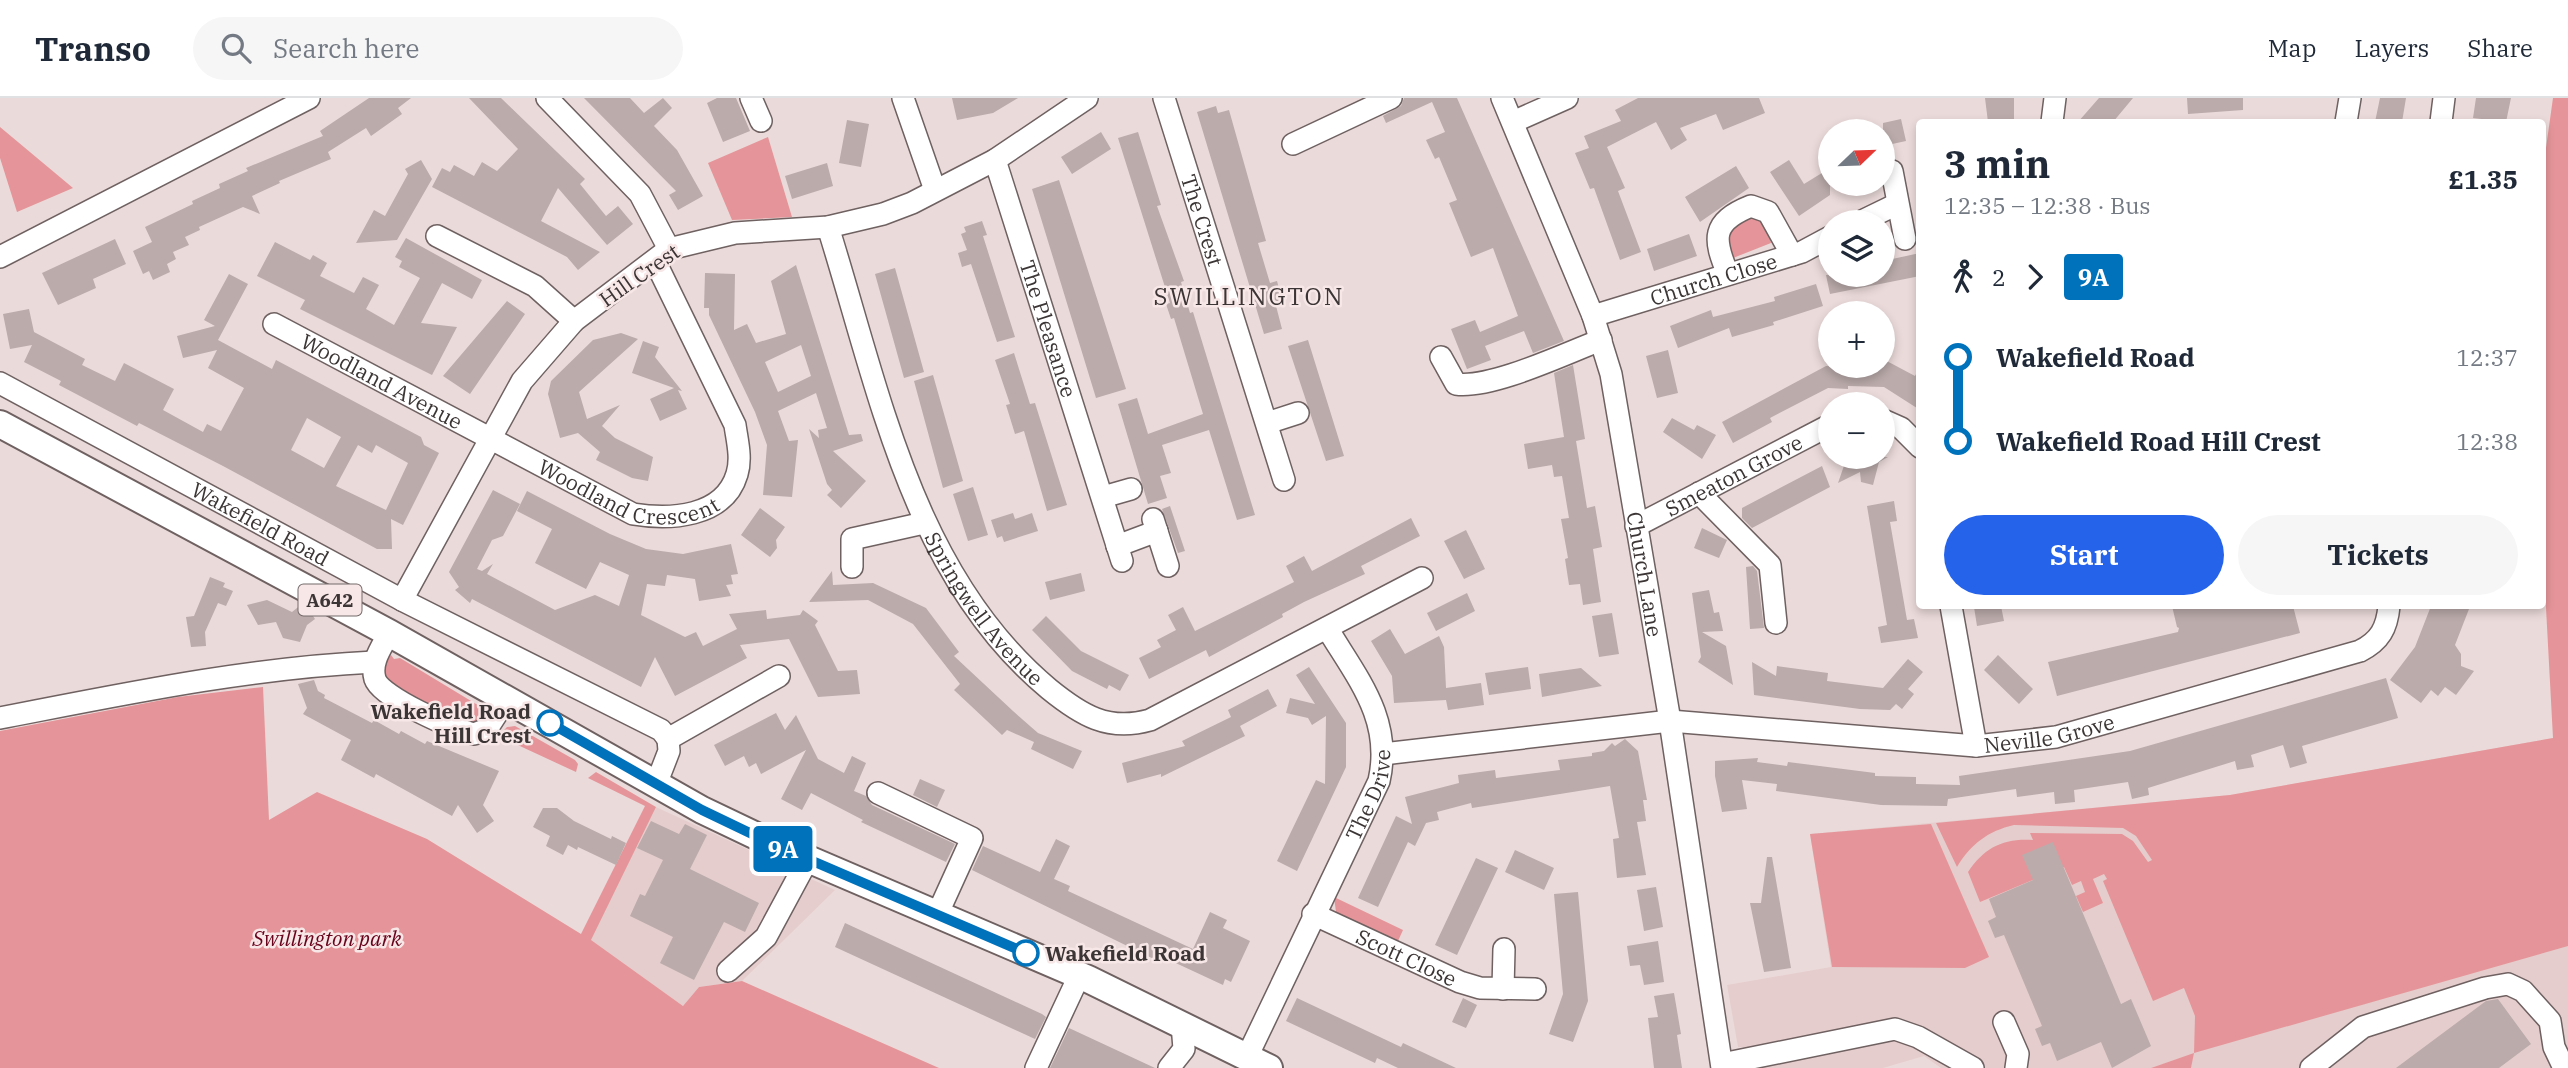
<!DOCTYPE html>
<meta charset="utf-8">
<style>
body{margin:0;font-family:"IBM Plex Serif",serif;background:#f6f6f7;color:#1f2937;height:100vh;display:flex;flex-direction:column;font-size:26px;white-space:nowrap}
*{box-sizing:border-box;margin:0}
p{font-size:23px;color:#747a83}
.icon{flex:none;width:38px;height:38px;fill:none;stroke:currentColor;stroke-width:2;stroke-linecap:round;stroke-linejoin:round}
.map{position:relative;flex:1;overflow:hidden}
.drawer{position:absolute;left:1916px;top:21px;width:630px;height:490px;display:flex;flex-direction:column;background:#fff;border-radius:7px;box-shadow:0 4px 10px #0003}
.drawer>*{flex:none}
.badge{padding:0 14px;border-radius:5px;font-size:24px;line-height:46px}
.needle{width:46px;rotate:67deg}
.controls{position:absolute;left:1818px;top:21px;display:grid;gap:14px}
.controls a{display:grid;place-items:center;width:77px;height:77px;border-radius:50%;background:#fff;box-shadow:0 4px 10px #0003;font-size:35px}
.map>.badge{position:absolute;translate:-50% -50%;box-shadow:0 0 0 4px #fff}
.legs{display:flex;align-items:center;gap:10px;height:77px;padding:0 28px;font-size:23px}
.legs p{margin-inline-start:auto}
.head{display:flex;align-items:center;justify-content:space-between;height:119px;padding:0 28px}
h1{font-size:38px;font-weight:700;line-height:52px}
.action{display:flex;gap:14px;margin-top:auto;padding:14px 28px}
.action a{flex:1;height:80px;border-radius:42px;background:#2563eb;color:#fff;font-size:28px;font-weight:700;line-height:80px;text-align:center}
.action a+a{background:#f6f6f7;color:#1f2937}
ul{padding:0 28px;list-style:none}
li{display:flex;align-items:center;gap:24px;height:84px;font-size:26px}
li i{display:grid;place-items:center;width:10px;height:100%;margin:0 9px;background:currentColor}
li i::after{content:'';width:18px;height:18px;margin:-9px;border:5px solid;border-radius:50%;background:#fff}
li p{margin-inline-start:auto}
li:first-child i{background:linear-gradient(#0000 50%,currentColor 0)}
li:last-child i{background:linear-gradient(currentColor 50%,#0000 0)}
header{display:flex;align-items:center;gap:42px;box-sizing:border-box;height:98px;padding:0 35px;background:#fff;border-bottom:2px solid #e0e1e3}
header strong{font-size:33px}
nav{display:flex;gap:38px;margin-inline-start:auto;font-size:24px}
.search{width:490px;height:63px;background:#f6f6f7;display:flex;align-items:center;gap:18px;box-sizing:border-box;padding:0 24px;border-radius:38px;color:#747a83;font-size:26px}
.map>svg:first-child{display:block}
</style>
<header>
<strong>Transo</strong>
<div class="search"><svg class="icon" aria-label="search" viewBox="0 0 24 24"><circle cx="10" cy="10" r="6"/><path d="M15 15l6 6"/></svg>Search here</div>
<nav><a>Map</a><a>Layers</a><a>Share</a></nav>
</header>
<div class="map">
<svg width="2568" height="970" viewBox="0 0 2568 970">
<rect width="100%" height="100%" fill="#ebdada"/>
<path fill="#e6cdcd" d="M2554,640L2568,693V970H2191L2193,956L2151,970H1941L1924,958L1883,970H1747L1743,949H1738L1727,887L1831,869L1810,736L2230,697Z
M656,709L835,792L742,883L699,889L683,908L590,842Z"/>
<path fill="#e59599" d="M2553,0H2568V848L2194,955L2191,970H2151L2194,955L2195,918L2184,890L2153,903L2103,783L2107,781L2104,776L2093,781L2103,805L2083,814L2076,798L2085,794L2081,783L2072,787L2064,769L1980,804L1968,774C1984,750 2003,740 2033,742L2030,735L2122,736L2133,743L2148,764L2152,762L2136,738L2123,730L2014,727C1988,733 1971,746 1957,769L1936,725L2230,697L2553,640L2543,454V71Z
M0,29L73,90L17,114L0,60Z
M768,39L792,119L732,122L708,65Z
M1755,117L1768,129L1771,145L1733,160L1723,147L1725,131Z
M391,557L394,561L400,560L481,609L487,620L473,627L386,586L380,568Z
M263,589L269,722L317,694L427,741L581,836L645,708L588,680L596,674L656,709L591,842L683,908L699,889L742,883L939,970H0V633L178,599Z
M515,628L575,662L578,666L576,674L498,638L507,629Z
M1931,726L1989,859L1965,870L1832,869L1810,736Z
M1334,799L1403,832L1398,843L1336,814Z"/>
<path fill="#bbabab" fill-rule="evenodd" d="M369,0H411L398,10L402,16L371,38L366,30L328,54L331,61L279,83L280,85L252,98L260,116L243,109L199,129L200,132L185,139L189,147L173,154L176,161L167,166L170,174L153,182L149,173L143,176L133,153L152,144L145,129L193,106L192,103L220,90L219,86L248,73L246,70L323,38L320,33Z
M469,0H501L585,81L580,86L606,118L618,108L633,126L607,147L558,90L541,123L600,154L578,172L567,159L432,89L442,70L450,74L454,67L474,78L482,64L497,73L518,51Z
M584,0H630L644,15L663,0L672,10L654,28L677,52L703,98L678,112L669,97L676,93Z
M717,0H736L750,33L723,44L707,5Z
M952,0H1018L993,15L957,22Z
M1404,0H1457L1564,243L1533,255L1524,233L1485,248L1491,262L1467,271L1451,231L1475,222L1480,234L1518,218L1493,150L1471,159L1449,105L1457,102L1439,59L1435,61L1426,42L1445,34L1432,4L1386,25L1383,18L1401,8Z
M1638,0H1759L1765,15L1723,32L1716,16L1680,30L1687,42L1671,52L1656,24L1607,49L1625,90L1618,93L1641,154L1620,162L1594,90L1590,91L1575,55L1589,50L1584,38L1621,23L1615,12Z
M1985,0H2014V24H1988Z
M2099,0H2133L2113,24H2078Z
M2187,0H2243V12L2188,16Z
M2380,0H2406L2402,24H2375Z
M2476,0H2511L2506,24L2473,20Z
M1216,8L1218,15L1229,12L1266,143L1258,145L1270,185L1277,183L1282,202L1275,204L1282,231L1264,236L1197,14Z
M1901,21L1906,43L1883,48V25Z
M847,22L869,26L861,69L839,65Z
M1101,34L1111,51L1072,76L1061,59Z
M1138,34L1161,107L1157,108L1184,183L1181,184L1190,215L1193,214L1255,417L1237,422L1209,332L1162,347L1171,375L1160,378L1167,400L1148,406L1118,306L1137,300L1148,336L1203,316L1174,220L1171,221L1166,206L1170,205L1118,40Z
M421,62L432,81L397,142L356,145L374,112L385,118L408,76L405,71Z
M1789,62L1804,86L1830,70V97L1799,118L1770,74Z
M827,65L833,88L792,101L785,78Z
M1736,68L1749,90L1700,124L1685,99Z
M1059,82L1126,291L1096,300L1032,91Z
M982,123L987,137L983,138L1015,239L997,244L971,166L962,169L958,155L967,152L961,136L966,134L964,129Z
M1689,136L1697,158L1654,173L1647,151Z
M406,140L482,182L472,201L442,185L421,225L457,229L432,277L300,211L305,202L257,178L275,144L310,162L313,157L327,165L320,178L354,195L363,179L379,187L366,211L394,227L420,180L399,169L402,163L395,159Z
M115,141L126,166L93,181L96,190L58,207L42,175Z
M1920,155V178L1830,196L1826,177H1883V163Z
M796,167L849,337L861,336L863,343L833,353L866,383L841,410L827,397L832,392L827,386L809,331L819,340L818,332L827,330L816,295L778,313L789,343L798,342L792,399L763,397L767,347L755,314L709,217V210H704L705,175L735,176L734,232L747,226L756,245L786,236L771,183ZM801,247L811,278L778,294L765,264Z
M895,170L924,274L904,280L875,176Z
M229,176L248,186L218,242L272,271L276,262L421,339L424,347L439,355L403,427L391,421L392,451H377L223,368L139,325L137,328L59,287L61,283L24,264L32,247L10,251L3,216L29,211L34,234L85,261L82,267L115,283L124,265L174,291L163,312L203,334L207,326L221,333L244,290L208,270L217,252L183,260L177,238L215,228L204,222ZM307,320L341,339L324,370L291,352ZM358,347L372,355L376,347L408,365L386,412L336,388Z
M1816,186L1823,208L1773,224L1774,227L1732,239L1729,230L1678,250L1670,228L1711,212L1713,219L1775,203L1774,199Z
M507,203L525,216L470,296L443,278Z
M621,235L638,241L579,294L587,321L620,307L602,328L615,340L653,359L648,383L632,380L596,362L600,354L578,335L560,340L548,296L551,283L593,242Z
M1308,242L1344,358L1326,363L1288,248Z
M643,243L659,249L655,259L682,293L678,292L687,311L660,323L650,301L674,290L632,275Z
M1668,252L1678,295L1657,300L1646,258Z
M1014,255L1030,306L1035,305L1067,407L1047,413L1024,333L1015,336L1006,307L1010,306L995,262Z
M1883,261L1915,278L1920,268V312L1884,289L1848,288V291L1828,290L1770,320L1772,324L1733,345L1722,324L1826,268L1882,270Z
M1573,267L1585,341L1576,343L1587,410L1595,408L1602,449L1593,451L1601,504L1583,507L1580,486L1569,487L1565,461L1568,460L1561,421L1569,420L1562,378L1554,379L1552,367L1528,371L1524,346L1564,339L1554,275Z
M933,277L963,383L943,390L914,283Z
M1672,320L1694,332L1697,327L1716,337L1702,361L1663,334Z
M1847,359H1888L1879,364L1873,387L1861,384L1860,374L1838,385Z
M1822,368L1830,389L1752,430L1742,420V410Z
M973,389L988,437L968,443L953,396Z
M493,392L520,406L503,438L492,442L477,471L482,473L493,466L487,476L555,512L595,497L619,508L629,477L600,464L586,491L535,465L552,431L517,413L527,393L610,436L646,451L683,456L731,446L738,476L731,477L733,486L726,487L731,498L699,503L695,481L667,477L665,488L647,486L641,517L685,539L696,534L703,548L737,531L729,516L766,512L767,521L800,517L803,512L818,523L815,527L838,573L857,572L860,596L818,599L789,541L740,547L747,560L675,598L655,559L641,589L472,501L470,505L455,492L459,489L449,474Z
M1894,403L1897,423L1890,424L1907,522L1914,521L1918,540L1881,545L1878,529L1887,527L1867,408Z
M1170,408L1185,453L1178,455L1162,411Z
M760,410L785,429L776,442L777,450L770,459L741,437Z
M1013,415L1015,421L1032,415L1038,433L1004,444L1002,438L997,440L991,422Z
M1411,420L1420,438L1361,468L1365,476L1304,504L1282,516L1283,519L1209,559L1206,552L1149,581L1139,560L1161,549L1157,542L1176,532L1168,517L1183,509L1195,533L1294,484L1286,468L1304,458L1312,473Z
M1702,430L1727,442L1719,460L1694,450Z
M1466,432L1485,471L1464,481L1444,443Z
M1753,468L1757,473L1764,530L1750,531L1746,469Z
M832,473L833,487L873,485L926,510L959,554L954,558L1013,613L1038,635L1082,653L1073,671L1031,651L1034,644L1007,632L1002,637L954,592L960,586L913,526L868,502L809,504Z
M1081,475L1085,493L1050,502L1045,484Z
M210,479L225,485L223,489L233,493L226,508L218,505L205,534L206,548L191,549L186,519L194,518Z
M1709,492L1714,515L1719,514L1723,533L1702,534L1726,548L1733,587L1698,564L1701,559L1692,495Z
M1467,495L1475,513L1436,533L1427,515Z
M267,502L292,514L302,506L307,509L315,521L307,527L300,544L283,540L276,524L258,527L247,507Z
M2001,508L2004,523L1977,528L1974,509Z
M2172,508H2293L2300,535L2057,598L2048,564L2178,534L2179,530L2177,529Z
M2431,508L2469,511L2455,547L2461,556V568L2474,573L2456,597L2445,589L2438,598L2431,592L2421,605L2390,582L2415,549Z
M1612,515L1619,556L1599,559L1592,518Z
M1046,518L1081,553L1129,577L1120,593L1109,587L1107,591L1072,573L1032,532Z
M1390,531L1405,556L1439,538L1444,549L1446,590L1481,585L1484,607L1448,612L1446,602L1394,605L1392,578L1371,543Z
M1998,557L2033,591L2019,606L1984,572Z
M1908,561L1923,574L1908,591L1914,596L1902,611L1896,606L1890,612L1860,611L1754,597L1752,564L1776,578L1777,568L1828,575L1827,583L1883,590Z
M1309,569L1346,625V669L1297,773L1277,763L1316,682L1325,686L1326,618L1312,627L1308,620L1286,615L1290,600L1315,606L1296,577Z
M1528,569L1531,591L1489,597L1485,575Z
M1581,570L1602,588L1542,599L1539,576Z
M2386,580L2398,620L2302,648L2307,665L2290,670L2283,647L2251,657L2254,669L2237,672L2235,663L2148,690L2149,697L2132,701L2128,684L2074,692L2075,704L2055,706L2054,694L2017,699L2016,691L1948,701L1947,708L1881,707L1776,693L1777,686L1742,682L1747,711L1722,714L1715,678V663L1758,660L1757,664L1787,668L1788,664L1875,675V678L1916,679V686L1960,687L1959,678L2130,653Z
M314,582L318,593L325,597L324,600L372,625L374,622L399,636L401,633L425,646L427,643L499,673L483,707L494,723L477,735L458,707L452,718L376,676L374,680L341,662L351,642L303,616L307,610L298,586Z
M1268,591L1277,608L1240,628L1245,638L1161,679V676L1127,685L1122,665L1185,648L1182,643L1231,619L1228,612Z
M776,615L785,632L796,617L818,661L844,675L852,658L866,665L854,693L866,698L872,707L955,746L946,764L861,724L863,722L811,695L802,712L781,701L806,652L761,676L756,665L749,669L744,658L725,668L714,647Z
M1625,641L1638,653L1647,702H1643L1646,723L1637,724L1646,777L1617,780L1613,741L1619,740L1610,688L1472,710L1471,705L1437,714L1439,722L1426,725L1415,748L1408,744L1378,809L1358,800L1396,718L1412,726L1405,699L1459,685L1458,677L1495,672L1496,680L1560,672L1558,662L1592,658V655L1604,653L1612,645L1615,648Z
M920,681L945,692L937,709L913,697Z
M543,710H557L574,723L611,741L612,738L626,745L616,767L578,749L577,752L568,747L563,757L546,748L550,738L533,729Z
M651,723L679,736L685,726L707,737L690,771L759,805L745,834L724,824L694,882L660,865L673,839L630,818L640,796L645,798L663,762L637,750Z
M1056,741L1070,748L1054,781L1070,788L1068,793L1193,851L1210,814L1227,822L1223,830L1250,843L1231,884L1225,881L1223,887L1165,860L1162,865L972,772L983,748L1040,774Z
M2053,744L2121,906L2131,901L2151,948L2112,970L2101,944L2057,963L2050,945L2042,948L2035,931L2042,928L2004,837L1995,840L1988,823L1996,819L1989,801L2033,782L2022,757Z
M1515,752L1554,770L1544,792L1505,774Z
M1767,759H1772L1791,870L1764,874L1750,805H1761Z
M1476,760L1498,770L1457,857L1435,847Z
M1656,789L1663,829L1644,833L1637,792Z
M1578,794L1588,903L1573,944L1549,936L1563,896L1554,796Z
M845,825L1042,916L1046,919L1035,941L835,849Z
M1658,843L1664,884L1644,887L1640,867L1630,868L1627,848Z
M1674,895L1681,936L1677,937L1682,970H1654L1648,920L1658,919L1654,898Z
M1297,900L1401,949L1403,945L1456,970H1398L1377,960L1375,965L1286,923Z
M1463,900L1477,907L1466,930L1452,924Z
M2498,901L2531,946L2499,970H2396L2486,903Z
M1069,930L1155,970H1050Z"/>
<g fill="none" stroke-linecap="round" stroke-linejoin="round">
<defs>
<g id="minor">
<path d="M547,0L640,96L669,151"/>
<path d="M751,0L761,23"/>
<path d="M903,0L935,92"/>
<path id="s1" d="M1164,0L1284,382"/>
<path id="s2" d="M1502,0L1593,218L1611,276L1670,623L1722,970"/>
<path d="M1513,24L1567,0"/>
<path d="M2052,24L2055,0"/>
<path d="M2346,24L2350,0"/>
<path d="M2441,24L2444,0"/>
<path d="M1293,46L1391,0"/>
<path id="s3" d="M995,62L1122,463"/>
<path d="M1892,73L1905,141"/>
<path d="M1860,124L1897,106"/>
<path id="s4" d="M828,129C879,291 912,477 1049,591C1081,617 1108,634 1150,622L1422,480"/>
<path d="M437,138L535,188L574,223"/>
<path d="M0,159L309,0"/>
<path d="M1728,176C1713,141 1711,124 1751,108L1768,114L1792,157"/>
<path id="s5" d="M1593,218L1802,154L1830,139"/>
<path id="s6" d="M274,226L633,416C669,422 724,420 737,376C742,360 737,342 735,327L655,163"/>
<path d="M1441,259L1456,286C1492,291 1566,255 1601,242"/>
<path id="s7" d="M0,285L402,502L661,632L668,641"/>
<path d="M1883,322L1901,330L1920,349"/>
<path d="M1267,325L1298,315"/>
<path d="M1699,395L1770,467L1776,525"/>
<path d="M1103,399L1131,391"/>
<path d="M1153,421L1168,468"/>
<path id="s8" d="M1636,428L1830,327"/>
<path d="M1117,448L1157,433"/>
<path d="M852,469V441L924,425"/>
<path d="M402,502L522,283L574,223L669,151L735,135L828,129L883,116L912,105L995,62L1087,0"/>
<path d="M1951,508L1976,648"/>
<path d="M389,535C382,549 370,564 375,581C381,600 454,631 474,636L487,631L507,600"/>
<path d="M0,620C124,596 247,570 374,564"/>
<path id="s9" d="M1383,656L1670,623L1976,648L2056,639L2360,553C2380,543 2387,530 2389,508"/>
<path d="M657,684L669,653L668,641L779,578"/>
<path d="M878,695L972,740L937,817"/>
<path id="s10" d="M1313,816L1460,884L1480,890L1535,891"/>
<path d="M728,873L766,839L808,761"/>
<path d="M1503,891L1504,851"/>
<path d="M2004,924L2018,956L2016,970"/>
<path id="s11" d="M1247,959L1379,683C1393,621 1357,580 1327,530"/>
<path d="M1722,966L1895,931L1918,939L1973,970"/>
<path d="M1036,970L1079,878"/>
<path d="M1169,970L1184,951L1182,926"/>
<path d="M2311,970L2363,929L2485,890L2508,886L2523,893L2550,923L2554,949L2564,970"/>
</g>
<path id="major" d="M0,326L389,535L702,712L773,746L1088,881L1269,970"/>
</defs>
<use href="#minor" stroke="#6f6161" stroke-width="24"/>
<use href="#major" stroke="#6f6161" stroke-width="30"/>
<use href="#minor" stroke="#fff" stroke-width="21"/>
<use href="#major" stroke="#fff" stroke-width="26"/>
</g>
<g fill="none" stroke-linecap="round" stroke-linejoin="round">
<defs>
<path id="line-1" d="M550,625L702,712L773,746L1026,855"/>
</defs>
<use href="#line-1" stroke="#fff" stroke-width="16"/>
<use href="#line-1" stroke="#0072bc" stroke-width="10"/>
</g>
<g fill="#fff" stroke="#0072bc" stroke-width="3.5">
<circle cx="550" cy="625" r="12"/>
<circle cx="1026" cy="855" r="12"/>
</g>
<g text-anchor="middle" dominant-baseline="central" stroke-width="5" stroke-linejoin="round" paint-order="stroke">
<rect fill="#f8e7e7" stroke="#746a6a" stroke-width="2" x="298.5" y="486.5" width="63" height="31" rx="5"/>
<g font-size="19" font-weight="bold" fill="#3c3535">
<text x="330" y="502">A642</text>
</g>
<g font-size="21" fill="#3c3535" stroke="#f8e7e7">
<text stroke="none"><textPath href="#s1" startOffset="128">The Crest</textPath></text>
<text transform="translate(639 177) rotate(-35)">Hill Crest</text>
<text stroke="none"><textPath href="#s5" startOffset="126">Church Close</textPath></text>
<text stroke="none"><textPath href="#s3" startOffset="177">The Pleasance</textPath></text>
<text stroke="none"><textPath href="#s6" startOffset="122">Woodland Avenue</textPath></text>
<text stroke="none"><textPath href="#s8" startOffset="110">Smeaton Grove</textPath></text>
<text stroke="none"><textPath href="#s6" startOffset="397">Woodland Crescent</textPath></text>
<text stroke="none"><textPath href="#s7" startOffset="296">Wakefield Road</textPath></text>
<text stroke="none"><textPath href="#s2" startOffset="500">Church Lane</textPath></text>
<text stroke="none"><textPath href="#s4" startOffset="416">Springwell Avenue</textPath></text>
<text stroke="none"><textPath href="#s9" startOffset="670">Neville Grove</textPath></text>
<text stroke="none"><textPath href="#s11" startOffset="290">The Drive</textPath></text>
<text stroke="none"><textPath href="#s10" startOffset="103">Scott Close</textPath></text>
</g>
<g font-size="21" font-weight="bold" fill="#3c3535" stroke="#f8e7e7" text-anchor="end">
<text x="531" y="613">Wakefield Road<tspan x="531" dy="24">Hill Crest</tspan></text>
<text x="1045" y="855" text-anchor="start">Wakefield Road</text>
</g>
<g font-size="21" font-style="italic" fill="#68031c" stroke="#f8e7e7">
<text x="327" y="840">Swillington park</text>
</g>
<g font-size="24" letter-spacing="2" fill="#3c3535" stroke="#f8e7e7">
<text x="1249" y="198">SWILLINGTON</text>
</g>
</g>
</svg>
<div class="controls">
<a><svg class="needle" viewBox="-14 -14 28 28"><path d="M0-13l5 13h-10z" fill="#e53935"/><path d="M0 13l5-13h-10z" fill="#747a83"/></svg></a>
<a><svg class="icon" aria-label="layers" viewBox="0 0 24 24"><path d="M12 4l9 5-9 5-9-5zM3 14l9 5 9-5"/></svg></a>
<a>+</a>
<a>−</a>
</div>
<b class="badge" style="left:783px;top:751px;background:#0072bc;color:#fff">9A</b>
<section class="drawer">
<div class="head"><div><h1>3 min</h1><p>12:35 – 12:38 · Bus</p></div><b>£1.35</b></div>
<div class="legs"><svg class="icon" aria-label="walk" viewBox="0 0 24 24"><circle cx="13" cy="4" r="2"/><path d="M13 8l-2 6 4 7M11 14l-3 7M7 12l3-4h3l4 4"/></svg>2<svg class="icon" aria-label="forward" viewBox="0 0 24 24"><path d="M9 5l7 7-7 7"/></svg><b class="badge" style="background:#0072bc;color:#fff">9A</b></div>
<ul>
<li><i style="color:#0072bc"></i><b>Wakefield Road</b><p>12:37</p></li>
<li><i style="color:#0072bc"></i><b>Wakefield Road Hill Crest</b><p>12:38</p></li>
</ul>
<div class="action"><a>Start</a><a>Tickets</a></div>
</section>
</div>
